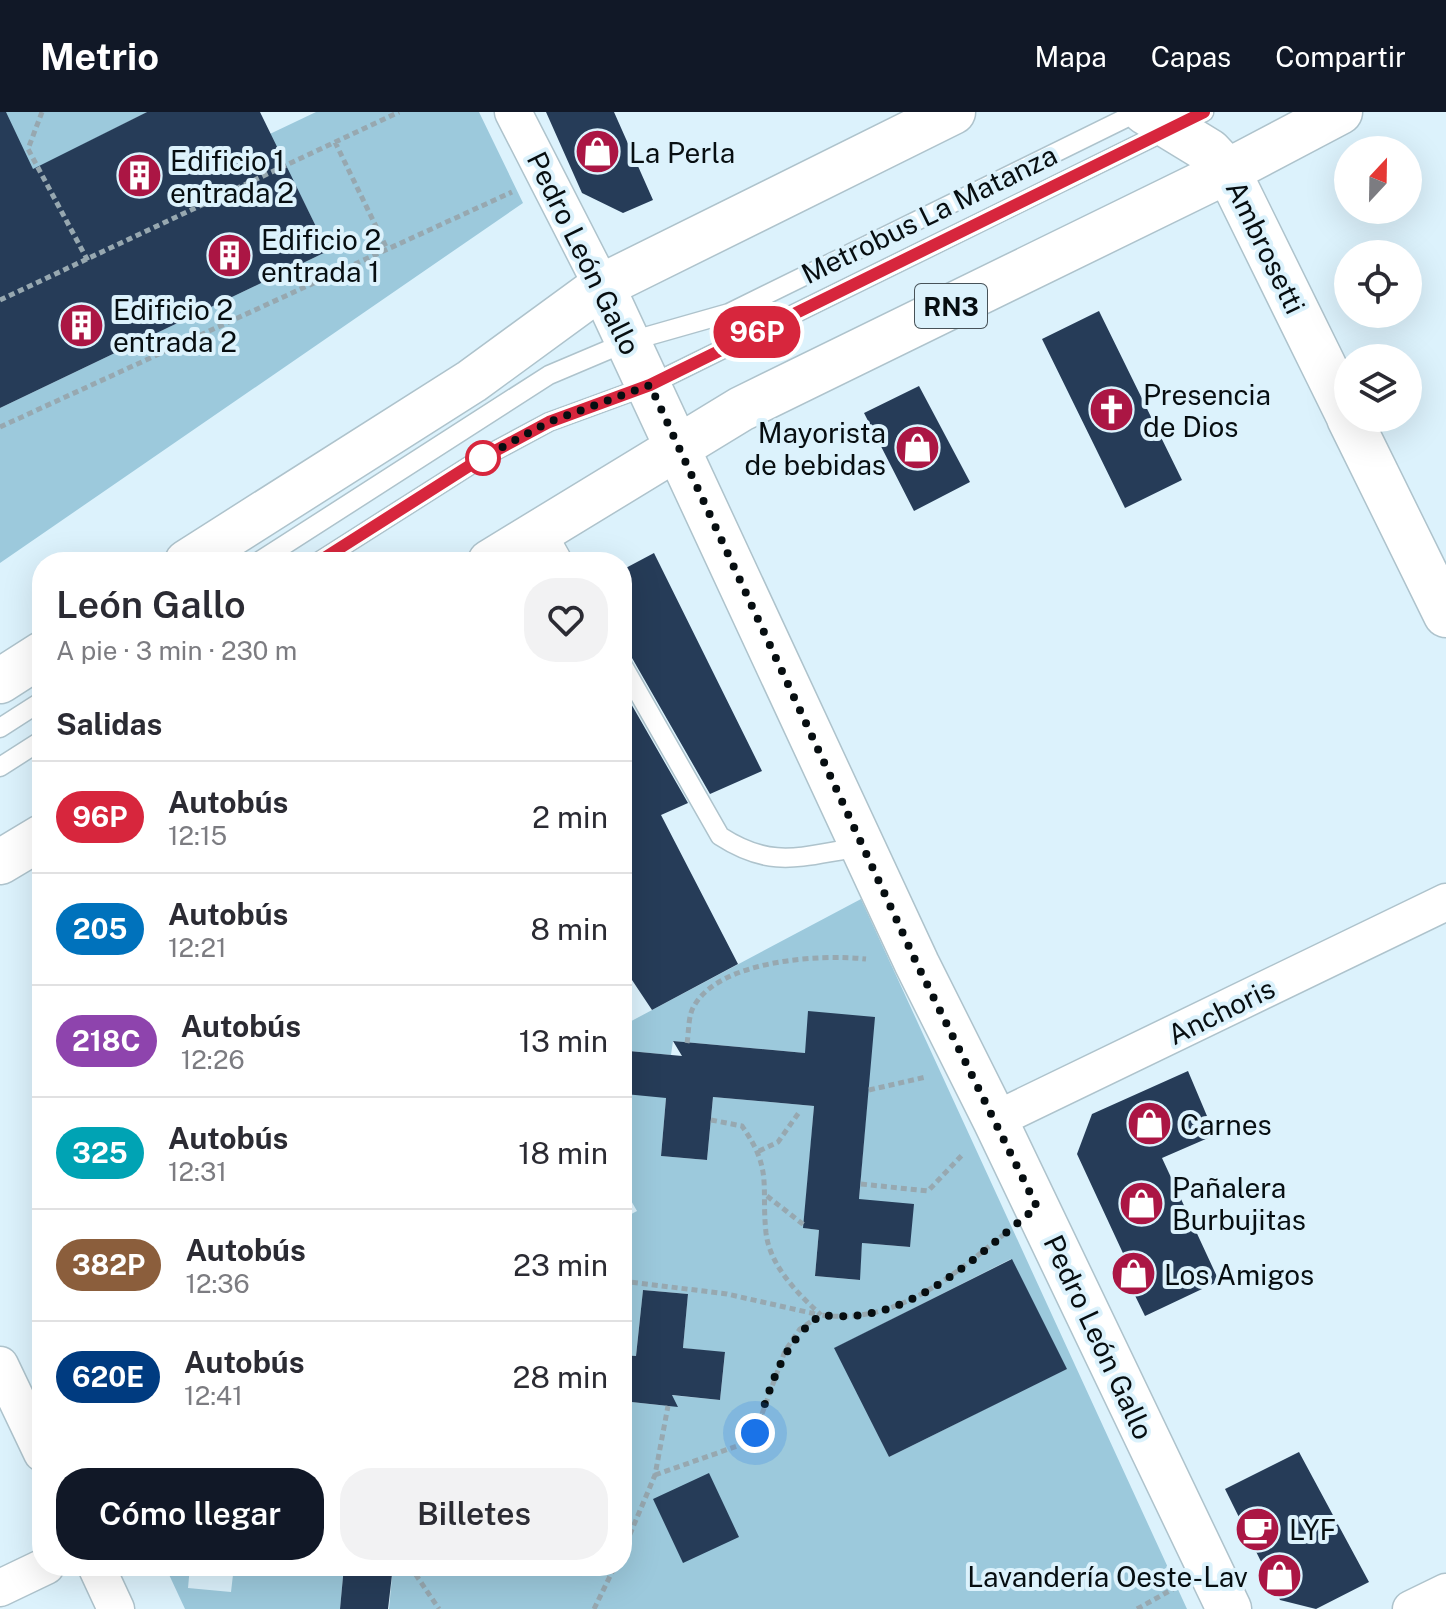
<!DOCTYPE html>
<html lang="es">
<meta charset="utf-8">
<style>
body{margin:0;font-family:"Public Sans",sans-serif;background:#f2f2f3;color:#2b2b33;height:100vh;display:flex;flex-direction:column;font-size:30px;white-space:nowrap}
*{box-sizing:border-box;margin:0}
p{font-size:26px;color:#7c7c81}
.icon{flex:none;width:44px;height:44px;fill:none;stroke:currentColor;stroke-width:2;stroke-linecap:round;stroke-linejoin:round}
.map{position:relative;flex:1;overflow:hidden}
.panel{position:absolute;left:32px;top:440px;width:600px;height:1024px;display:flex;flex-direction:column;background:#fff;border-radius:32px;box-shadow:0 8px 32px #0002}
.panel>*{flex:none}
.badge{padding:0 16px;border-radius:26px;font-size:28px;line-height:52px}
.needle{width:52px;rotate:22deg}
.fabs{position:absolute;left:1334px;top:24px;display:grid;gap:16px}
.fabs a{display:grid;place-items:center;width:88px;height:88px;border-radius:50%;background:#fff;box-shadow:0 8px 32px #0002;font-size:40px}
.you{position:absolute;width:40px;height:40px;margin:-20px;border:6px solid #fff;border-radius:50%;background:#1a73e8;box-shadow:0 0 0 12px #1a73e833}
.map>.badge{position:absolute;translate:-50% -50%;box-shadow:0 0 0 4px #fff}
h2{padding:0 24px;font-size:30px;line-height:72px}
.round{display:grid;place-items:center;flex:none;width:84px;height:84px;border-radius:32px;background:#f2f2f3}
.head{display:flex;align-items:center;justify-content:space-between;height:136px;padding:0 24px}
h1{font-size:38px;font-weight:600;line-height:60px}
.action{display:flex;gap:16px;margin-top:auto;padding:16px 24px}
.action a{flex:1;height:92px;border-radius:32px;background:#111827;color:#fff;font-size:32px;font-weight:600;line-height:92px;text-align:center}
.action a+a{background:#f2f2f3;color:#2b2b33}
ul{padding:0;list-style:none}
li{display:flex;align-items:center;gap:24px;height:112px;padding:0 24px;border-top:2px solid #e1e1e2}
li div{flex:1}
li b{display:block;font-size:30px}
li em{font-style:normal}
li .badge{min-width:88px;font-weight:700;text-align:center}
header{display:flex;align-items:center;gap:48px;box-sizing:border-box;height:112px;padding:0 40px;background:#111827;color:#fff}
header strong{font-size:38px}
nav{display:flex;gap:44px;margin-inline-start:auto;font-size:28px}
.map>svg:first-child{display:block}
</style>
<header>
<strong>Metrio</strong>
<nav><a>Mapa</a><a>Capas</a><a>Compartir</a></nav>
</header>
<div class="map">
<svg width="1446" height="1497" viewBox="0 0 1446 1497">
<rect width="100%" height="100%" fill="#dcf2fc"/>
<path fill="#9cc9dc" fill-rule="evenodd" d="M6,0H147L82,33L114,96L316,0H479L523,91L0,451V296L328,139L294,70L0,209Z
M861,787L1187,1497H389L393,1454H502L567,1460L568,1454H622V1289L668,1294L669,1283L720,1288L725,1241L683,1236L688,1182L643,1178L636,1244L622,1243V1107L637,1099L622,1073V914ZM874,905L859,1087L910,1135L862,1131L859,1168L815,1164L819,1118L804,1116V1113L814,994L713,985L707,1048L661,1044L666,986L629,939L671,943L673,929L805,941ZM1011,1147L1066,1257L889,1345L835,1236Z
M165,1454H190L188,1476L231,1480L234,1454H344L340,1497H185Z"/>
<path fill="#263c58" d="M0,0H6L33,57L147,0H260L328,139L0,296Z
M546,0H614L653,88L623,101L582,81Z
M1099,199L1182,368L1125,396L1042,227Z
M919,274L970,370L914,399L864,301Z
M654,441L762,659L710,682L632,546L622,540V458Z
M622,576L688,691L661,703L738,852L652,898L622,853Z
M808,899L875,905L859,1087L914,1092L910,1135L862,1131L860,1168L815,1164L819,1118L803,1116L814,994L713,985L707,1048L661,1044L666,986L625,982L629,939L682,944L673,929L805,941Z
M1188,959L1215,1023L1162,1046L1219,1169L1145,1204L1121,1155L1128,1152L1077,1042L1092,1002Z
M1012,1147L1067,1257L889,1345L834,1236Z
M643,1178L688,1182L683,1236L725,1240L720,1288L672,1283L678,1295L622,1289V1243L636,1244Z
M1299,1340L1369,1470L1316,1497L1280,1488L1225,1377Z
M709,1361L739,1425L683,1451L653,1387Z
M344,1454H393L388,1497H340Z"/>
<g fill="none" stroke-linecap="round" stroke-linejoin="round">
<defs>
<path id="lane" d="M545,416L564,450
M258,450L549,263L627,230L729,201L1138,0
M318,450L480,347L549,310L650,273L1204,0
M622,552L720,724C774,759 803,743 862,735
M0,616L42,589
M0,655L42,628"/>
<path id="street" d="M513,0L602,174
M995,1008L1446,790
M0,1253L42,1341
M96,1454L116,1497
M0,1476L46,1454
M1411,1497L1446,1480"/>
<path id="secondary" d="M1145,0L1209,39L1228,59L1348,303
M602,174L917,852L995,1008L1229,1497
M1349,306L1446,503"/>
<path id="highway" d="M187,450L472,269L602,174L953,0
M490,450L741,297L1228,59L1340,0
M0,569L42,542
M0,750L42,725"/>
</defs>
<use href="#lane" stroke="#aec3cc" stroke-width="21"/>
<use href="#street" stroke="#aec3cc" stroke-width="39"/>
<use href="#secondary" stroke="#aec3cc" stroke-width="47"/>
<use href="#highway" stroke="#aec3cc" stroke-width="47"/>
<path stroke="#97a8b0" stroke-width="5" stroke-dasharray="6 4" stroke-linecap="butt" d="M42,0L28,37L88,149
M335,30L387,137
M0,188L399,0
M0,315L512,80
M687,931C689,920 688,903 694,894C720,848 819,842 866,847
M869,978L926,965
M711,1008L742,1014C773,1058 761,1073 766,1121C770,1154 798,1182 821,1203
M759,1039L778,1030L800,999
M861,1072L928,1079L963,1042
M767,1084L804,1113
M622,1169L727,1182L820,1203
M622,1239L630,1170
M655,1363L740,1333L755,1321L785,1239L800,1217L821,1203C894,1213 949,1167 1003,1123
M622,1441L655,1363L668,1294
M410,1454L439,1497
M594,1497L615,1454
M1137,1497L1173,1477"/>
<use href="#lane" stroke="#fff" stroke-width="18"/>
<use href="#street" stroke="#fff" stroke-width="36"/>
<use href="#secondary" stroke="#fff" stroke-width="44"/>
<use href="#highway" stroke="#fff" stroke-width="44"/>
</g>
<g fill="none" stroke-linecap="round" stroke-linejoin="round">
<defs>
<path id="line" d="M318,450L480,347L549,310L650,273L1204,0"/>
</defs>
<use href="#line" stroke="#fff" stroke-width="18"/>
<use href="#line" stroke="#d7263d" stroke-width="12"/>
<path stroke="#070e11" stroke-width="8" stroke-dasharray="0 14.4" d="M483,346L480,347L549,310L650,273L917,852L1037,1095C974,1146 908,1215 821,1203C780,1232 771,1276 755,1321"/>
</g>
<defs>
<symbol id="shop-disc" viewBox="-11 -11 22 22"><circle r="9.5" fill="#ab1644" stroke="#dcf2fc"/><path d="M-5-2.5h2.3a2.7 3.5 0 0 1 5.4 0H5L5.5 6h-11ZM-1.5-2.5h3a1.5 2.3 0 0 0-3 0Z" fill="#fff"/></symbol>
<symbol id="building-disc" viewBox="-11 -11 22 22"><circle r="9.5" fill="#ab1644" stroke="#dcf2fc"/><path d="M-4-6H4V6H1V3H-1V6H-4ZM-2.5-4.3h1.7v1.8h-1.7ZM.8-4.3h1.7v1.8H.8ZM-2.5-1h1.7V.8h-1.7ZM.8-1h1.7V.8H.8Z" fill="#fff"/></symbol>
<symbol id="church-disc" viewBox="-11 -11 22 22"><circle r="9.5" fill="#ab1644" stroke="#dcf2fc"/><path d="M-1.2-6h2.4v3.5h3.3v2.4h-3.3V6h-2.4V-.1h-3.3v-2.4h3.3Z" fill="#fff"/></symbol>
<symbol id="cafe-disc" viewBox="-11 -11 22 22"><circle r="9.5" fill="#ab1644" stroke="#dcf2fc"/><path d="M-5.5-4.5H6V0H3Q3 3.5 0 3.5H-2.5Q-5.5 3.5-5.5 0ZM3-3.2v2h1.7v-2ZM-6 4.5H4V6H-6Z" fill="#fff"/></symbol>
</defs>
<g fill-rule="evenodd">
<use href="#shop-disc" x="572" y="14" width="51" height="51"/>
<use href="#building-disc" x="114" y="38" width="51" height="51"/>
<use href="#building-disc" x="204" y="118" width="51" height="51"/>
<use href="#building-disc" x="56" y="188" width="51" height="51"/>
<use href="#church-disc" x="1086" y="272" width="51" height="51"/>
<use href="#shop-disc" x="892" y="310" width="51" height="51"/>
<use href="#shop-disc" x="1124" y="986" width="51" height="51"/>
<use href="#shop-disc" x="1116" y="1066" width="51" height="51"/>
<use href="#shop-disc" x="1108" y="1136" width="51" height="51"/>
<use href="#cafe-disc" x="1232" y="1392" width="51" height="51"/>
<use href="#shop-disc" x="1254" y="1438" width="51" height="51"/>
</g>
<circle fill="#fff" stroke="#d7263d" stroke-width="4" cx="483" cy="346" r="16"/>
<g text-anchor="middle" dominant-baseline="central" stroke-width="8" stroke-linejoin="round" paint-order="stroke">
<rect fill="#dcf2fc" stroke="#475258" stroke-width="2" x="915" y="172" width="72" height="44" rx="6"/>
<g font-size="26" font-weight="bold" fill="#070e11">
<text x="951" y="194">RN3</text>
</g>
<g font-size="28" fill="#070e11" stroke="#dcf2fc" text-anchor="start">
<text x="629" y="40">La Perla</text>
<text x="170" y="48">Edificio 1<tspan x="170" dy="32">entrada 2</tspan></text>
<text x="261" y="127">Edificio 2<tspan x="261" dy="32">entrada 1</tspan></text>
<text x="113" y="197">Edificio 2<tspan x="113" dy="32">entrada 2</tspan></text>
<text x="1143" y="282">Presencia<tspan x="1143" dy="32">de Dios</tspan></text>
<text x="886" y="320" text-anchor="end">Mayorista<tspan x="886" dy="32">de bebidas</tspan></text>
<text x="1180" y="1012">Carnes</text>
<text x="1172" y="1075">Pañalera<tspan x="1172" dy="32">Burbujitas</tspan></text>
<text x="1164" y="1162">Los Amigos</text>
<text x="1289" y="1417">LYF</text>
<text x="1248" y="1464" text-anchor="end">Lavandería Oeste-Lav</text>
</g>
<g font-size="28" fill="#070e11" stroke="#dcf2fc">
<text transform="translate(929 102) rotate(-26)">Metrobus La Matanza</text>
<text transform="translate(1266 135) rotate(64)">Ambrosetti</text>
<text transform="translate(584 141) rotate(64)">Pedro León Gallo</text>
<text transform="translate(1221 899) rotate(-26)">Anchoris</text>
<text transform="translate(1099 1225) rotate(65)">Pedro León Gallo</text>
</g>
</g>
</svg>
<div class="fabs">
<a><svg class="needle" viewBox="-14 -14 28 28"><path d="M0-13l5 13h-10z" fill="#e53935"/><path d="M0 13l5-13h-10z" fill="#7c7c81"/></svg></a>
<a><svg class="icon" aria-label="locate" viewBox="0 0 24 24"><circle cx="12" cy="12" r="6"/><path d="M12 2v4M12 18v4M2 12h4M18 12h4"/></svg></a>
<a><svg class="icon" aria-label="layers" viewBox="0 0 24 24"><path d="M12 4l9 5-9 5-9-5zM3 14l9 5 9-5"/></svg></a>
</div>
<div class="you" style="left:755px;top:1321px"></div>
<b class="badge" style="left:757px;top:220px;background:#d7263d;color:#fff">96P</b>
<section class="panel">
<div class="head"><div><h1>León Gallo</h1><p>A pie · 3 min · 230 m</p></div><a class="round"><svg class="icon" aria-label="heart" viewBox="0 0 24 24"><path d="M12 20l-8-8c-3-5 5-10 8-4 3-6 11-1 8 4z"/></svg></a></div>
<h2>Salidas</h2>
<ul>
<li><span class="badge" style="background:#d7263d;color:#fff">96P</span><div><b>Autobús</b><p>12:15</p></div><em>2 min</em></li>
<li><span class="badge" style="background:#0072bc;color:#fff">205</span><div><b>Autobús</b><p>12:21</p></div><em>8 min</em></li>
<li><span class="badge" style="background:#8e44ad;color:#fff">218C</span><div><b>Autobús</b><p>12:26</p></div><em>13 min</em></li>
<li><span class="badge" style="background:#00a3b4;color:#fff">325</span><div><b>Autobús</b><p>12:31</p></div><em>18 min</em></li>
<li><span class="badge" style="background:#8b5e3c;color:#fff">382P</span><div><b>Autobús</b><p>12:36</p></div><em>23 min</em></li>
<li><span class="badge" style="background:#003b80;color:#fff">620E</span><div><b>Autobús</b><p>12:41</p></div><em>28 min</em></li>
</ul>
<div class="action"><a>Cómo llegar</a><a>Billetes</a></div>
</section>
</div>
